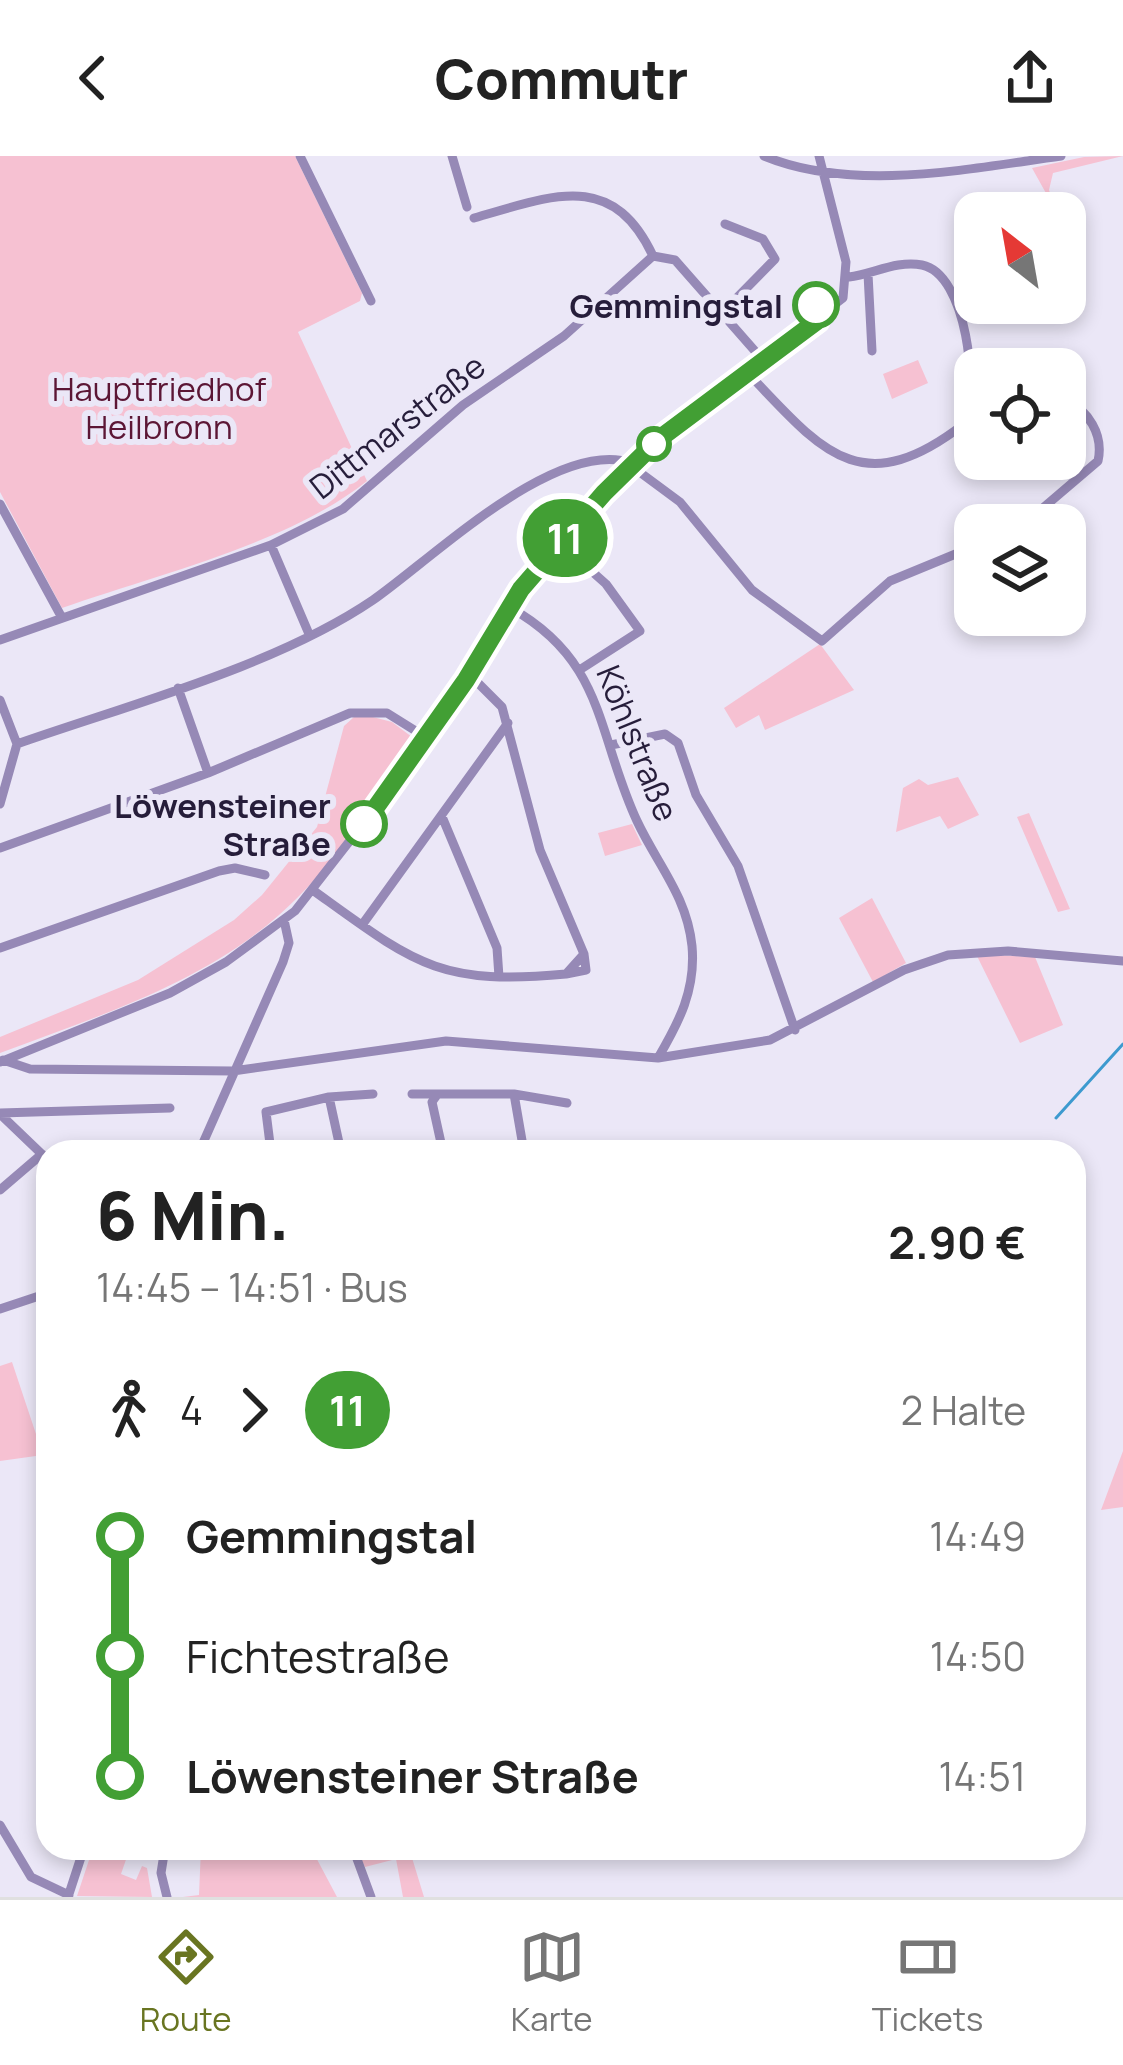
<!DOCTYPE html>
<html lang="de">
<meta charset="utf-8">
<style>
body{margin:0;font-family:Manrope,sans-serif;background:#f6f6f6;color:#222;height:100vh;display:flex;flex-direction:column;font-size:45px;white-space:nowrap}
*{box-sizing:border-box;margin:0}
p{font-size:39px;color:#767676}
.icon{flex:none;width:66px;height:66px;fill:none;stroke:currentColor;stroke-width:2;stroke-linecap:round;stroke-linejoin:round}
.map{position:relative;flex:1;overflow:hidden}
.details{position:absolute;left:36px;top:984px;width:1050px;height:720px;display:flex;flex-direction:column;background:#fff;border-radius:36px;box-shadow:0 6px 18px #0003}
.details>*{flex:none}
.badge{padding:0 24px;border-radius:39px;font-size:42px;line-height:78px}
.needle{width:78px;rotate:329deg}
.controls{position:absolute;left:954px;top:36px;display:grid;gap:24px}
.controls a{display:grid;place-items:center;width:132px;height:132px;border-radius:24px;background:#fff;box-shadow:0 6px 18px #0003;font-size:60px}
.map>.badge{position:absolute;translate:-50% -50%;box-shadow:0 0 0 6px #fff}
.legs{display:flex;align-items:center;gap:18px;height:132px;padding:0 60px;font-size:39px}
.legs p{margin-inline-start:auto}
.overview{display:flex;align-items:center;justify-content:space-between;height:204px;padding:0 60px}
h1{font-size:66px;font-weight:800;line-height:90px}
ul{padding:0 60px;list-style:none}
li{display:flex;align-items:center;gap:42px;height:120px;font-size:45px}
li i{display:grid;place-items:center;width:18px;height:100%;margin:0 15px;background:currentColor}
li i::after{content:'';width:30px;height:30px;margin:-15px;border:9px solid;border-radius:50%;background:#fff}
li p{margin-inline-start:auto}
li:first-child i{background:linear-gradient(#0000 50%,currentColor 0)}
li:last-child i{background:linear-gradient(currentColor 50%,#0000 0)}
header{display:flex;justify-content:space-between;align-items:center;height:156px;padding:0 60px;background:#fff;font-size:54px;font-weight:800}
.tabs{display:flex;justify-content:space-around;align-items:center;height:168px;border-top:3px solid #e0e0e0;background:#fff;font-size:33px;color:#767676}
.tabs a{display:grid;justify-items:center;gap:6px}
.tabs .current{color:#697521}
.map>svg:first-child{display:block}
</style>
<header><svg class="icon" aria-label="back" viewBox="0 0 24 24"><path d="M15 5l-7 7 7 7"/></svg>Commutr<svg class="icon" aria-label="share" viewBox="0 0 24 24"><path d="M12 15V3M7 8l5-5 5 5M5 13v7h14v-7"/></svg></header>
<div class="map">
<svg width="1123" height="1741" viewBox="0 0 1123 1741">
<rect width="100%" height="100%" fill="#ebe7f7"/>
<path fill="#f6c1d2" d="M0,0H295L362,137L360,145L298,176L367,325C288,388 158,418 62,452L0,336Z
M1123,0L1053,17L1049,34L1057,57L1032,12L1084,1Z
M918,204L928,227L892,243L883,218Z
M820,488L854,534L765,574L759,559L736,572L724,552Z
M369,560L392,566L412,581V594C371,650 332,713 279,759C201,828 96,861 0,897V881L138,824L234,764L262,739L317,671L344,570L354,561Z
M958,621L979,659L948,673L940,660L896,676L903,632L919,623L928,629Z
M1029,657L1070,753L1058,756L1017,661Z
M632,668L642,689L605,700L598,677Z
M872,742L906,807L873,826L839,762Z
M976,798L1035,801L1063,869L1020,887Z
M12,1206L43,1299L0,1305V1210Z
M1123,1295V1351L1101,1354Z
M93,1692H130L121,1718L136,1724L142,1710L147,1712L152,1741L77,1740Z
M201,1692H311L337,1741H183L199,1739Z
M368,1692H409L424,1741H403L396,1703L365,1711L358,1696Z"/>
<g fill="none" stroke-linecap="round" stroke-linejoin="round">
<path stroke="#3d9acf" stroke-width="3" d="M1056,962L1123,888"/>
<path stroke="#9689b6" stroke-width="9" d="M300,0L371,145
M452,0L467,51
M764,0C854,37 967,13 1061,0
M474,62C552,40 612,13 653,100
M868,118L872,195
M722,157L775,103L763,83L725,68
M746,215C821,294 860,348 964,268C979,233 967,118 922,109C897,104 873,118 849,121
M630,309L680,346L752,434L822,485L890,425L975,390
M0,348L61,460
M1023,369L1098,305C1104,278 1088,255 1065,242
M560,387L606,428L640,475L581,513
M271,389L309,478
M509,451C606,505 596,577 637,665C657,708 687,740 692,790C696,834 679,866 658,902
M0,484L271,389L343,353L463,249L564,180L653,100L675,104L762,203
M470,519L502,551L540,694L584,798L566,818L586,814L584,798
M178,532L208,617
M0,544L17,588L0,648
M17,588C128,549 276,510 373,444C432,403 556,281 632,307
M611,589L665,578L678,587L696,639L738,710L795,874
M443,663L497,792L499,821
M0,692L208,617L350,557H387L427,582
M314,735C414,807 438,830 566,818
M362,769L508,567
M0,792L219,715L235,712L265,719
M3,904L30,913L233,915L446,885L658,902L770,884L904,814L948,799L1008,795L1123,805
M0,906L170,837L226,806L295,755L402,618L521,433L604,337L676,270L843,142L846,106L819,0
M412,938H514L567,947
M514,938L524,996
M437,939L432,946L443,996
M329,941L341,996
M0,957L170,952
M0,958L48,1004
M199,996L283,806L289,787L284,764
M271,996L266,956L329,941L373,938
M0,1034L42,998
M0,1153L48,1137
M0,1669L31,1721L69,1739
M165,1692L161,1717L167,1741
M353,1692L371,1741
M68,1741L84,1692"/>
</g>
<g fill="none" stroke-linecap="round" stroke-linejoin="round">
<defs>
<path id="line-1" d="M364,668L466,524L521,433L604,337L659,283L817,165L816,149"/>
</defs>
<use href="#line-1" stroke="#fff" stroke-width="27"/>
<use href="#line-1" stroke="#429f34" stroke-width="18"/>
</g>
<g fill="#fff" stroke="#429f34" stroke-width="6">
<circle cx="816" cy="149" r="21"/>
<circle cx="654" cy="288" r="15"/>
<circle cx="364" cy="668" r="21"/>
</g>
<g text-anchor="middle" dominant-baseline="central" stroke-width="12" stroke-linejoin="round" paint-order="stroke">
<g font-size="33" font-weight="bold" fill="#261d3a" stroke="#ebe7f7" text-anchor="end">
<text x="783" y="149">Gemmingstal</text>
<text x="331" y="649">Löwensteiner<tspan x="331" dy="38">Straße</tspan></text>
</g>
<g font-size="33" fill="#5c1635" stroke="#ebe7f7">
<text x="159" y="232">Hauptfriedhof<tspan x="159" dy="38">Heilbronn</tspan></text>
</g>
<g font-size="33" fill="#261d3a" stroke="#ebe7f7">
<text transform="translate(397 270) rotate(-38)">Dittmarstraße</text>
<text transform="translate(638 587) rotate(68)">Köhlstraße</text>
</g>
</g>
</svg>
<div class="controls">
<a><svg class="needle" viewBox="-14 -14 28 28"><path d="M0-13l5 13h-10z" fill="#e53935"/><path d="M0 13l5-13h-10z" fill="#767676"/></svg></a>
<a><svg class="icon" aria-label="locate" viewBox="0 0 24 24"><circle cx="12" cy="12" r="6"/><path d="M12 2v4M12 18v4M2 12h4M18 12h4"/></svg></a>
<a><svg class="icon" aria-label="layers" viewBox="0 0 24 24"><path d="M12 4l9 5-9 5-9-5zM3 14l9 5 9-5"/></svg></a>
</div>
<b class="badge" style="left:565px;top:382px;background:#429f34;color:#fff">11</b>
<section class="details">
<div class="overview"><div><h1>6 Min.</h1><p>14:45 – 14:51 · Bus</p></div><b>2.90 €</b></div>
<div class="legs"><svg class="icon" aria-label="walk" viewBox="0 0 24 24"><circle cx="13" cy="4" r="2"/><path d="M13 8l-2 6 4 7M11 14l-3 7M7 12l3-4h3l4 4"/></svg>4<svg class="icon" aria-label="forward" viewBox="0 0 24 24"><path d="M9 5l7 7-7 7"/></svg><b class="badge" style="background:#429f34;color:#fff">11</b><p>2 Halte</p></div>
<ul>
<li><i style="color:#429f34"></i><b>Gemmingstal</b><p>14:49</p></li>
<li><i style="color:#429f34"></i><span>Fichtestraße</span><p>14:50</p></li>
<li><i style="color:#429f34"></i><b>Löwensteiner Straße</b><p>14:51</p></li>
</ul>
</section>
</div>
<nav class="tabs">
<a class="current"><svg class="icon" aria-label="directions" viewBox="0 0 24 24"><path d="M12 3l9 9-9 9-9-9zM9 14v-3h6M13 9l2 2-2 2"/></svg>Route</a>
<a><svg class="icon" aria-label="map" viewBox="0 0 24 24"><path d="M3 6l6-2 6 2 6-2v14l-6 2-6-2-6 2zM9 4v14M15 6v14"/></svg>Karte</a>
<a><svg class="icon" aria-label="tickets" viewBox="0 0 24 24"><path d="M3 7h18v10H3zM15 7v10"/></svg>Tickets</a>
</nav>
